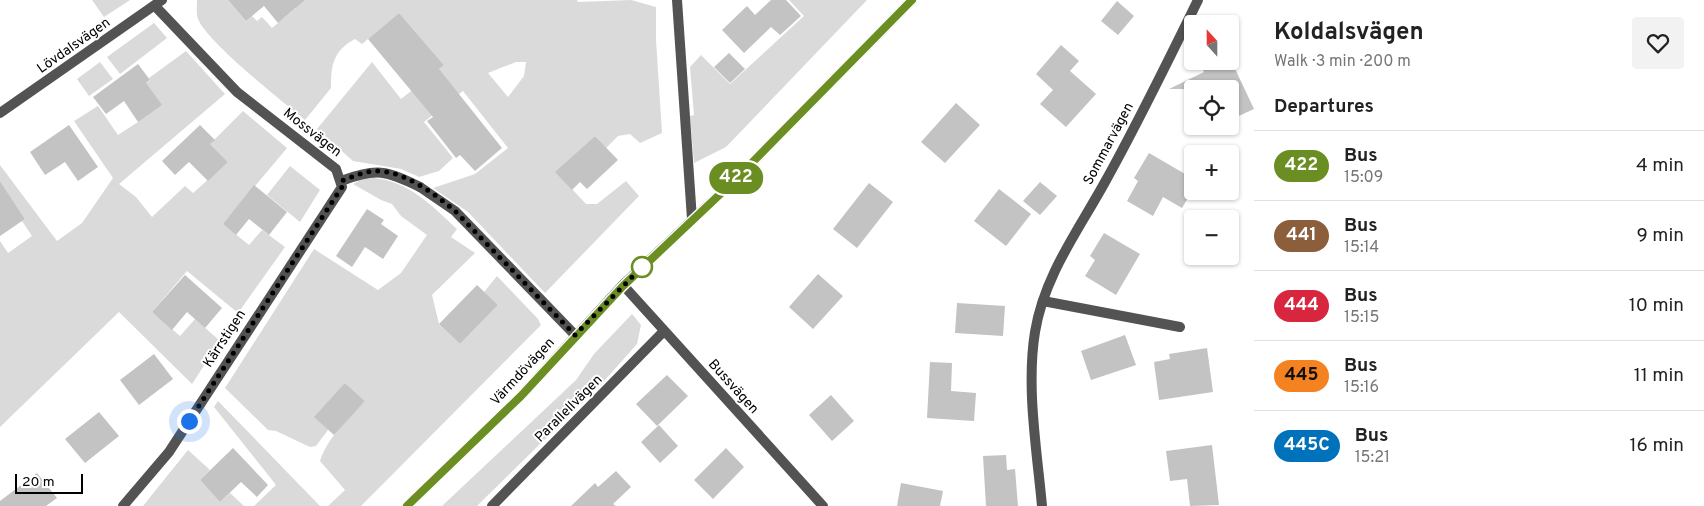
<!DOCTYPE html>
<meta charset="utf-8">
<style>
body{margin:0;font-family:Overpass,sans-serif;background:#f2f2f2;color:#222;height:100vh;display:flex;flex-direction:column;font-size:19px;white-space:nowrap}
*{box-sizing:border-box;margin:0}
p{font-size:16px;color:#767676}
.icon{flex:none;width:28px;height:28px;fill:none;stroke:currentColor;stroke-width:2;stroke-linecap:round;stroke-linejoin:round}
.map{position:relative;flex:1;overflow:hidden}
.panel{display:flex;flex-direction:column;background:#fff;width:450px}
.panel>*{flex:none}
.badge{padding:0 10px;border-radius:16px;font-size:18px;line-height:32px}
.needle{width:32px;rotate:339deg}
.fabs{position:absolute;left:1184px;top:15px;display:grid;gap:10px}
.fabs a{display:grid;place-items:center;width:55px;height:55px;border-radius:5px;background:#fff;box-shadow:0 1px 4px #0004;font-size:25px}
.scale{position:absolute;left:15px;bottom:12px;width:68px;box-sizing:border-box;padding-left:5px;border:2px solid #000;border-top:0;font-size:14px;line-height:18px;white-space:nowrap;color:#000;-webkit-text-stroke:4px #fff;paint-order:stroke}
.you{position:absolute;width:25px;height:25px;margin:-12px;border:4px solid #fff;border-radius:50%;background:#1a73e8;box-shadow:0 0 0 8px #1a73e833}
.map>.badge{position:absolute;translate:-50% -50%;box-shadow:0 0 0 2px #fff}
h2{padding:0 20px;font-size:19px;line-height:45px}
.round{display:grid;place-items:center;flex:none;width:52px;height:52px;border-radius:5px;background:#f2f2f2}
.head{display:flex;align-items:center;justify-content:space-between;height:85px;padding:0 20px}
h1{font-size:24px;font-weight:700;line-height:38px}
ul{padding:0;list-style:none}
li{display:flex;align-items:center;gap:15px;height:70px;padding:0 20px;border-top:1px solid #e0e0e0}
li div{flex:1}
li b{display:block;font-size:19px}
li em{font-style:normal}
li .badge{min-width:55px;font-weight:700;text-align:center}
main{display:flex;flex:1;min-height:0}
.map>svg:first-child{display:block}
</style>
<main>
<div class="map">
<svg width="1254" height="506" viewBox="0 0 1254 506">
<rect width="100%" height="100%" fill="#fff"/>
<path fill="#dadada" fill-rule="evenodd" d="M92,0H130L104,17Z
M197,0H228L246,21L252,16L257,21L262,17L272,28L296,8L290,0H577L578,2L631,0L656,7V40L662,133L640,143L630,134L618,136L606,148L595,136L556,172L586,204H597L626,181L639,196L545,293L468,212L433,188L475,174L508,148L463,91L424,122L453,158L439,171L419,177L401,169L353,161L317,129L372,62L401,99L444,65L399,13L362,44L355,39C333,51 331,65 331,88L305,120C283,102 207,42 198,19C196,13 197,6 197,0ZM516,62H526L524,76L508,97L488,73Z
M789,0H867L726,147L694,163L690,116L694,115L690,67L701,55L730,84L804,16Z
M154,23L167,38L120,74L107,57Z
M186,51L225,94L119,184L136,197L152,217L185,186L193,193L228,162L210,144L243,111L287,148L223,224L249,245L262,230L285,247L238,313L187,271L152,312L180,336L195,319L220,341L192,384L119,312L0,427V241L8,253L32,236L22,221L25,219L0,181V165L57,241L82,223L113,178L74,121L98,106L118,135L138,122L146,83L150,81L149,78Z
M100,62L113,79L89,96L77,79Z
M290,166L320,190L300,222L267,195Z
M373,178C409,181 432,206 457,229L451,237L475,253L432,295L439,324L460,344L498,305L484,292L497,276L538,319L541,325L361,506H328L345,490L320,461C328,437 348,419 365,401L345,383L328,430L316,446L310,447L276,431L268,430L225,388L314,249L378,290L401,273L427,235L401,216L392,204L381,200L353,184L362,179Z
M632,314L641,325L637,344L605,380L477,506H442L576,380L594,354Z
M218,401L320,506H254L276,485L214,407Z
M188,450L210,470L200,480L220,502L230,493L244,506H143Z"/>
<path fill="#c3c3c3" d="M228,0H305L278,23L264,6L246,21Z
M771,0H786L801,16L780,35L771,27L744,53L722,30L747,6L755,15Z
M1117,1L1134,16L1118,35L1101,21Z
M399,13L444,65L439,69L502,148L475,171L460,155L456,158L427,121L433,117L368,39Z
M1061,45L1079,61L1070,71L1096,94L1066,127L1040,104L1053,90L1036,74Z
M729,53L745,69L730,83L714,67Z
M1230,58L1254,109L1230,120V89H1169L1204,72L1199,61H1230Z
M138,64L150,80L146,83L162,105L138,122L124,101L106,114L93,97Z
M956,103L980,125L945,163L921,142Z
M69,125L98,167L78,181L65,162L45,175L30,152Z
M200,125L215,140L210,144L228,162L208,181L189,162L175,175L162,161Z
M595,136L618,160L587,189L580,182L572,190L555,172Z
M1149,153L1192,178V191L1182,208L1163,197L1153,216L1127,201L1138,181L1134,178Z
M0,181L25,219L0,236Z
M1040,182L1057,196L1040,215L1023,201Z
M869,183L893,202L857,248L833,229Z
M254,185L287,212L269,235L249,219L236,235L223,224Z
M999,189L1031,214L1006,246L974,221Z
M367,209L384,220L381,224L398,236L383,259L365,247L352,267L336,256Z
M1104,233L1140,254L1116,295L1085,276L1095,260L1090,256Z
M818,274L843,296L813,329L789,307Z
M185,275L222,308L205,328L187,312L172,330L152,312Z
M477,285L498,305L460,344L439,324Z
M957,303L1005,306L1003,336L955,333Z
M1125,335L1136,365L1091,380L1081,351Z
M1207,348L1213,392L1159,400L1154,362L1170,359L1169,354Z
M154,354L173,379L139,405L120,380Z
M930,362L952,363L951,391L976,393L974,421L927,418Z
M667,375L688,396L657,426L636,404Z
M345,383L365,401L334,435L314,417Z
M831,395L854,421L832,441L809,415Z
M99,412L119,436L85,463L65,439Z
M659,425L678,446L660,463L641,442Z
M1212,445L1219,505L1190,506L1187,479L1170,481L1166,451Z
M233,448L268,485L257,497L241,482L220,502L200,480Z
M726,448L744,467L713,499L694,480Z
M1006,455L1007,470L1015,469L1018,506H986L983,456Z
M616,471L631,487L613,504L616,506H571L595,483L598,487Z
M37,473L57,498L46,506H0V501Z
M901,483L943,491L940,506H897Z"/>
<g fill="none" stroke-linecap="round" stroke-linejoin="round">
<path stroke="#535353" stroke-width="10" d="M420,187L455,211L575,335
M1043,301L1180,327"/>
<path stroke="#535353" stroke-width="10" d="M677,0L692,219
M0,113L162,0
M341,181C376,168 386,170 420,187
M623,285L823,506
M123,506L169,452L342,187L336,169L237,92L155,6
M492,506L664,331
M1042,506C1037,451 1026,387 1035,332C1044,276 1078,231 1105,182C1138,123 1168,61 1198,0"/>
<path stroke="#202020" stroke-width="10" d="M407,506L521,396L623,285L735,180L912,0"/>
</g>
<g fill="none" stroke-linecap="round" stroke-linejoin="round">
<defs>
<path id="line" d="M407,506L521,396L623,286L735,180L912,0"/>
</defs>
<use href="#line" stroke="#fff" stroke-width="11"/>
<use href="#line" stroke="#6b8e23" stroke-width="8"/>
<path stroke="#000" stroke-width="5" stroke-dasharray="0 9" d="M189,421L342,187L341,181C352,177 363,172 375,171C403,170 435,194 455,211L575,335L642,267"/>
</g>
<circle fill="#fff" stroke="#6b8e23" stroke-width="2.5" cx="642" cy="267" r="10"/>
<g text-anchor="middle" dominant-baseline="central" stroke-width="4" stroke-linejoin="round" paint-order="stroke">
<g font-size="14" fill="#000" stroke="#fff">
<text transform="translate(74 46) rotate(-35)">Lövdalsvägen</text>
<text transform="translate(312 133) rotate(38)">Mossvägen</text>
<text transform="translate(1109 144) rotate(-62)">Sommarvägen</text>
<text transform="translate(225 339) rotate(-57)">Kärrstigen</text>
<text transform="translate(523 372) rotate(-47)">Värmdövägen</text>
<text transform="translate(733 387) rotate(48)">Bussvägen</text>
<text transform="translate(569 409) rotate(-45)">Parallellvägen</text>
</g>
</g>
</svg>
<div class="fabs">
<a><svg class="needle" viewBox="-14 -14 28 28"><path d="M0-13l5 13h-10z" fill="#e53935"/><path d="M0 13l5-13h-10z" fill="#767676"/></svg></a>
<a><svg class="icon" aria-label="locate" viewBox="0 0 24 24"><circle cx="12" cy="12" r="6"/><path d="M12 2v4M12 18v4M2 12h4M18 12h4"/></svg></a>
<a>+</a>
<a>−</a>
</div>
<div class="scale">20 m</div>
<div class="you" style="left:189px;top:421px"></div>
<b class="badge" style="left:736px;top:178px;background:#6b8e23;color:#fff">422</b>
</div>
<section class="panel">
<div class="head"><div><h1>Koldalsvägen</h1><p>Walk · 3 min · 200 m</p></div><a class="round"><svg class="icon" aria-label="heart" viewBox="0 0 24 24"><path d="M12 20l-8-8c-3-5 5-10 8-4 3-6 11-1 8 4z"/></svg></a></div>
<h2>Departures</h2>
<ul>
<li><span class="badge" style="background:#6b8e23;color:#fff">422</span><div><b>Bus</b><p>15:09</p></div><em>4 min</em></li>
<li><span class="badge" style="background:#8b5e3c;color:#fff">441</span><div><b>Bus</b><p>15:14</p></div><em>9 min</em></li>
<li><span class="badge" style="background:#d7263d;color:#fff">444</span><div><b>Bus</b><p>15:15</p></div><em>10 min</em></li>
<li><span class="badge" style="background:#f58220;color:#111">445</span><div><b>Bus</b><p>15:16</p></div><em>11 min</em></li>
<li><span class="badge" style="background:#0072bc;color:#fff">445C</span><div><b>Bus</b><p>15:21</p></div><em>16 min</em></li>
</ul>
</section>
</main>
